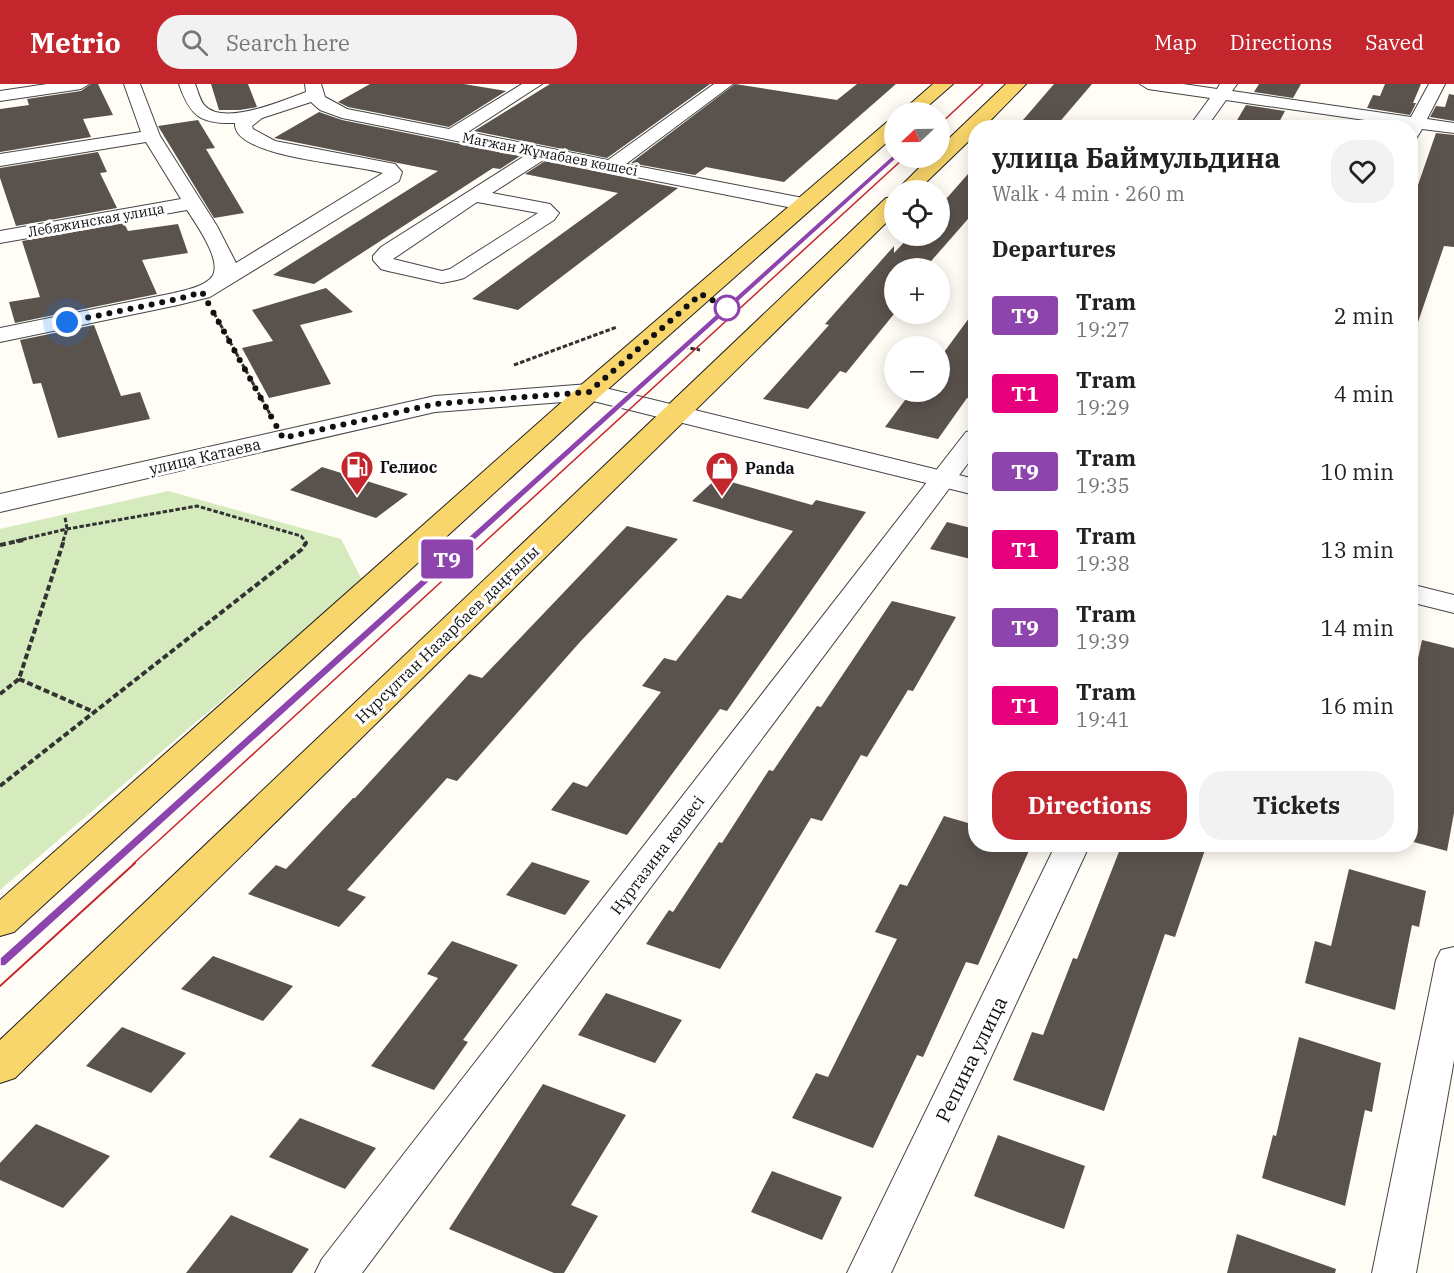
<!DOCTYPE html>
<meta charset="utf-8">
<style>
body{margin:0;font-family:"IBM Plex Serif",serif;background:#f2f2f2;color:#222;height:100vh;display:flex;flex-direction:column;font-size:22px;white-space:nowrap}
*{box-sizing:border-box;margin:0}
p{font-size:20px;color:#767676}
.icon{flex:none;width:33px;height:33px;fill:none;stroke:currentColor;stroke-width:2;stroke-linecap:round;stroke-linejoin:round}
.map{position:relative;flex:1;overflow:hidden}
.sheet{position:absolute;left:968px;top:36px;width:450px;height:732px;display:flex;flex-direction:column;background:#fff;border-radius:24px;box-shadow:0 3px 15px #0003}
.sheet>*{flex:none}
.badge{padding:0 12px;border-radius:4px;font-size:21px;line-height:39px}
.needle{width:39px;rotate:248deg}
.tools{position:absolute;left:884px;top:18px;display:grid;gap:12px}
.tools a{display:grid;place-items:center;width:66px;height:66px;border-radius:50%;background:#fff;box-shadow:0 3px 15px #0003;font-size:30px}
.you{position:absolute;width:30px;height:30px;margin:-15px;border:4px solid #fff;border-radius:50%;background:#1a73e8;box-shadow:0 0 0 9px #1a73e833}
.map>.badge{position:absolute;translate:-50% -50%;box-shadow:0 0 0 3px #fff}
h2{padding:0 24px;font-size:22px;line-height:54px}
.round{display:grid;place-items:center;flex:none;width:63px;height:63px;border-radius:24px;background:#f2f2f2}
.head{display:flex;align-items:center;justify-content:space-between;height:102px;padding:0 24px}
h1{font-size:28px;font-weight:700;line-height:45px}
.button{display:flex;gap:12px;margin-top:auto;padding:12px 24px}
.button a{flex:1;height:69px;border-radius:24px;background:#c4262e;color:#fff;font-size:24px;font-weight:700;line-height:69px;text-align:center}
.button a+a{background:#f2f2f2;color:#222}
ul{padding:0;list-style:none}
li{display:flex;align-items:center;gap:18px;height:78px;padding:0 24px}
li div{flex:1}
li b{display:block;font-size:22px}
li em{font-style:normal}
li .badge{min-width:66px;font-weight:700;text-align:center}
header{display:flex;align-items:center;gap:36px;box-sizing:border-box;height:84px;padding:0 30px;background:#c4262e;color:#fff}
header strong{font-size:28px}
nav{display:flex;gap:33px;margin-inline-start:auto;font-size:21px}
.search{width:420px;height:54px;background:#f2f2f2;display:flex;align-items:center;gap:15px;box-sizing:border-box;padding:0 21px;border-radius:24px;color:#767676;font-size:22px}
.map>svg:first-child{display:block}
</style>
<header>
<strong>Metrio</strong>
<div class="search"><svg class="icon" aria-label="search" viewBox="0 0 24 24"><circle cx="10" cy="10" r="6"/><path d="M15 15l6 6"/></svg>Search here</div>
<nav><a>Map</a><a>Directions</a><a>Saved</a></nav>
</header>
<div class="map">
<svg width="1454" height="1189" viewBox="0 0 1454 1189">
<rect width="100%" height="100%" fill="#fffdf5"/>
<path fill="#d5ebbd" d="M168,407L341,455L362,496L0,806V445Z"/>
<path fill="#5a524d" d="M91,0H98L113,31L83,35L91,53L0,68V25L29,21L27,15L81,7Z
M211,0H248L257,23L240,26H219Z
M370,0H464L506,7L449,43L348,23L338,18Z
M550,0H710L607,74L474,47Z
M735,0L837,16L857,0H896L784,98L706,83L695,91L631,79Z
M1054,0H1092L1057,41L1023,36Z
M1259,0H1301L1293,14L1254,8Z
M1385,0H1421L1413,19H1416L1410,31L1367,24L1373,11L1380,12Z
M1449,10L1454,11V37L1430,33L1436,22L1445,23Z
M1246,21L1285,27L1276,44L1236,38Z
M319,28L342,36L520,72L500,85L493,84L314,200L273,191L438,87L274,54Z
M198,36L215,64L206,65L244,129L214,134L158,42Z
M1436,49L1454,51V163L1444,162L1416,244L1410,243V124Z
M98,68L107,88L100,89L117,124L16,142L0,94V84Z
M545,77L678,104L518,226L472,215L618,109L525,90Z
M975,82V127L925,184H894V230L846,289L840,287L808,325L763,315L829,241L825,240L894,162V169L910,152H939V123Z
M124,139L128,147L178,140L188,169L142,176L157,210L15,239L9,218L40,213L22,157Z
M326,204L353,228L300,241L331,300L269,314L242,264L273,257L252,226Z
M975,226V316L967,314L938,355L885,343L911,308H939V275Z
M94,241L121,312L140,308L150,335L58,354L41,299L33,300L20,256Z
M322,383L408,410L376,434L290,406Z
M717,394L812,421L816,416L866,428L727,627L720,625L627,751L551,726L573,698L587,703L661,608L642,602L664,574L676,577L727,511L741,515L793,447L692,417Z
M947,438L975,445V476L930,465Z
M627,442L678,455L580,558L457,697L447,694L347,806L366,813L339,843L248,810L276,781L286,785L353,714H355L469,590L482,594Z
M892,517L956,533L913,607L908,606L867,673L861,671L822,737L811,734L720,885L646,860L669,826L673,828L719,758L722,759L769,686L773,687L817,622L821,623Z
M1422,556L1454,564V729L1447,767L1410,757V612Z
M944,732L975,741V760H1032L978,881L966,878L923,973L917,971L873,1064L792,1034L816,989L828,993L897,855L875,848L900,800L907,802Z
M1122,760H1207L1175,853L1165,850L1104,1027L1013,996L1032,948L1043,951L1073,874L1077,875Z
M532,778L590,797L565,831L506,811Z
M1349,785L1426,807L1419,843L1412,841L1395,926L1305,899L1315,857L1331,862Z
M452,857L518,881L463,956L468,958L434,1006L371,982L438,894L427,890Z
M213,872L293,902L263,937L181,905Z
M606,909L682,936L655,979L578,951Z
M122,943L186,969L151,1009L86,982Z
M1299,953L1381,979L1372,1028L1365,1026L1345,1122L1262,1094L1273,1051L1276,1052Z
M543,1000L626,1031L571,1121L598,1132L564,1189H554L449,1145Z
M300,1034L376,1064L345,1105L269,1073Z
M36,1040L110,1072L63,1124L0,1096V1079Z
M998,1051L1085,1082L1064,1145L974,1112Z
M772,1087L842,1113L822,1156L751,1128Z
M231,1131L309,1165L292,1189H186Z
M1237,1150L1336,1185L1335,1189H1227Z"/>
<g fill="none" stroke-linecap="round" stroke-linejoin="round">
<defs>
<path id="minor" d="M47,0H89L81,5L0,17V7Z
M124,0H140L160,52L217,142L236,179L383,89C357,80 232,74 235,39C200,40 190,32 179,0H195C198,7 200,17 205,22C225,42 284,16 306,8L305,0H321L325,13L347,25L449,45L522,0H542L468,48L608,76L714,0H733L626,80L803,114L810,116L813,120L810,124L803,126L545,75L492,109L550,120L559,129L554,136L464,194L457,196L442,199L388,187L381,185L373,176V172L381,163L526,71L342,34L320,26L311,18L262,34L252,42L253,45L275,57L395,80L402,88L399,97L210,213L178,221L0,258V244L174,209C186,206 201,203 210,195C226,181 196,140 187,126L0,159V147L181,115L146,58L0,82V70L141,48ZM477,118L538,129L450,185L442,187L393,175Z
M1140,0H1183L1217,5L1220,0H1237L1232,7L1411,33L1429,0H1445L1427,35L1454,39V49L1422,45L1416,55L1410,56V44L1406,42L1226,16L1206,44H1188L1210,14L1148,5Z
M975,346V370L362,1189H315L322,1175L966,348Z
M1056,760H1090L891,1189H847Z
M1454,863V976L1416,1189H1372L1436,876L1441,866Z"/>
<path id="tertiary" d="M589,300L975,395V411L589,316L435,328L0,428V410L435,312Z
M1410,500L1454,511V529L1410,518Z"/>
<path id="primary" d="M933,0H953L921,28H901Z
M1006,0H1026L983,44H975V51L918,106H897L929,74H939V64Z
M894,36V52L598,314L14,848L0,852V816L580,302L887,38Z
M894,113V131L15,994L0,999V956L886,114Z"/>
</defs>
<use href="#minor" stroke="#444" stroke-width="2"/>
<use href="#tertiary" stroke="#444" stroke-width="2"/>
<use href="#primary" stroke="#222" stroke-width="2"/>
<path stroke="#333" stroke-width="3" stroke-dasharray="4.5 2" stroke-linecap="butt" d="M214,229L270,330
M684,263L700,266
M514,281L617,243
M16,457L67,445L197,422L301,452L305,457
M63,457L67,445L65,433"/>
<path stroke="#333" stroke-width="4" stroke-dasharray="6 3" stroke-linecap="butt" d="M0,461L23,456
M19,595L94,628
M0,610L19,595L64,456
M0,702L301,466L306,459L304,456"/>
<use href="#minor" fill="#fff" fill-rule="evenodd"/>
<use href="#tertiary" fill="#fff" fill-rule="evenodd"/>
<use href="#primary" fill="#f9d66b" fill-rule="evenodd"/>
<path stroke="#c4262e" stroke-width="1.5" d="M939,41L983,0
M109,780L759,195
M133,780L904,74"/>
<path stroke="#c4262e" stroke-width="2" d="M0,878L110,779
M0,902L135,779"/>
</g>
<path fill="#8e44ad" stroke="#fff" stroke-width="1.5" d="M894,70L897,74L5,882H0V874Z"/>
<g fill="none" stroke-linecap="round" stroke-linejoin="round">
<path stroke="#111" stroke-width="6" stroke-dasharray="0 10.8" d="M67,238L178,215L202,208L283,354L435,320L589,308L701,210L727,224"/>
</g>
<defs>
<symbol id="fuel-pin" viewBox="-11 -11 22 30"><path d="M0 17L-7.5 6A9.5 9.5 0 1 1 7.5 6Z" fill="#c4262e" stroke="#fff"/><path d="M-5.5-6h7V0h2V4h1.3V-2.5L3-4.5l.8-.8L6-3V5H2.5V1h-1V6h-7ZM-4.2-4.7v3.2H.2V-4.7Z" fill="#fff"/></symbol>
<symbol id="shop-pin" viewBox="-11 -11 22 30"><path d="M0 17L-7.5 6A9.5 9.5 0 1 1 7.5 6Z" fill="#c4262e" stroke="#fff"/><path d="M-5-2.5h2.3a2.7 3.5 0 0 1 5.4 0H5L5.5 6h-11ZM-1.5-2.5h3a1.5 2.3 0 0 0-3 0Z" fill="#fff"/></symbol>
</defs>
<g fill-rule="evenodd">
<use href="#fuel-pin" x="338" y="364" width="38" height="52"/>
<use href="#shop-pin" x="703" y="365" width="38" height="52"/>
</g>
<circle fill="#fff" stroke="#8e44ad" stroke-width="3" cx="727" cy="224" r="12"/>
<g text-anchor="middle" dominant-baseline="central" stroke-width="6" stroke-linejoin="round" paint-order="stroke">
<g font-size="14" fill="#111" stroke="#fff">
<text transform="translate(550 70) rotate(11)">Мағжан Жұмабаев көшесі</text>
<text transform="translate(96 136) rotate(-10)">Лебяжинская улица</text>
</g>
<g font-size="16" fill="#111" stroke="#fff">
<text transform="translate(205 372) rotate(-13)">улица Катаева</text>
<text transform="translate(447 550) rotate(-44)">Нұрсұлтан Назарбаев даңғылы</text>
<text transform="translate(657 771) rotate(-53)">Нұртазина көшесі</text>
</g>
<g font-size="16" font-weight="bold" fill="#111" stroke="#fff" text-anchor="start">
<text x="380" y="383">Гелиос</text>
<text x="745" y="384">Panda</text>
</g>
<g font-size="20" fill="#111" stroke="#fff">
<text transform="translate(971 975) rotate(-64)">Репина улица</text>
</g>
</g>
</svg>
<div class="tools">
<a><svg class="needle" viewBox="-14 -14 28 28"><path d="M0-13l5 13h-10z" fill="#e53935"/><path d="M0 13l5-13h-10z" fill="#767676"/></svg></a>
<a><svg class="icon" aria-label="locate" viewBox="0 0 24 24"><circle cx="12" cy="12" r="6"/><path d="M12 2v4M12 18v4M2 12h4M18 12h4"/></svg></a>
<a>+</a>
<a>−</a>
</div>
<div class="you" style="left:67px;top:238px"></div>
<b class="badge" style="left:447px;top:475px;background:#8e44ad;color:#fff">T9</b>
<section class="sheet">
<div class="head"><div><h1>улица Баймульдина</h1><p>Walk · 4 min · 260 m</p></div><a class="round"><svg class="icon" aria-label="heart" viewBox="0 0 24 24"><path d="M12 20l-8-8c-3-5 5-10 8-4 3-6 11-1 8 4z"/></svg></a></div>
<h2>Departures</h2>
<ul>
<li><span class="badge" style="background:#8e44ad;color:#fff">T9</span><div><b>Tram</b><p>19:27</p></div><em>2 min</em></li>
<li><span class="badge" style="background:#e6007e;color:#fff">T1</span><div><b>Tram</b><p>19:29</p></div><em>4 min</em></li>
<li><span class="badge" style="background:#8e44ad;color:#fff">T9</span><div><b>Tram</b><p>19:35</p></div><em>10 min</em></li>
<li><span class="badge" style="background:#e6007e;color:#fff">T1</span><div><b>Tram</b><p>19:38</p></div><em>13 min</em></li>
<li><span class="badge" style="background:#8e44ad;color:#fff">T9</span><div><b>Tram</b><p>19:39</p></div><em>14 min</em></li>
<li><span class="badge" style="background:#e6007e;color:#fff">T1</span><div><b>Tram</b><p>19:41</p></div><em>16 min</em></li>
</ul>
<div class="button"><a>Directions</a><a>Tickets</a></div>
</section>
</div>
